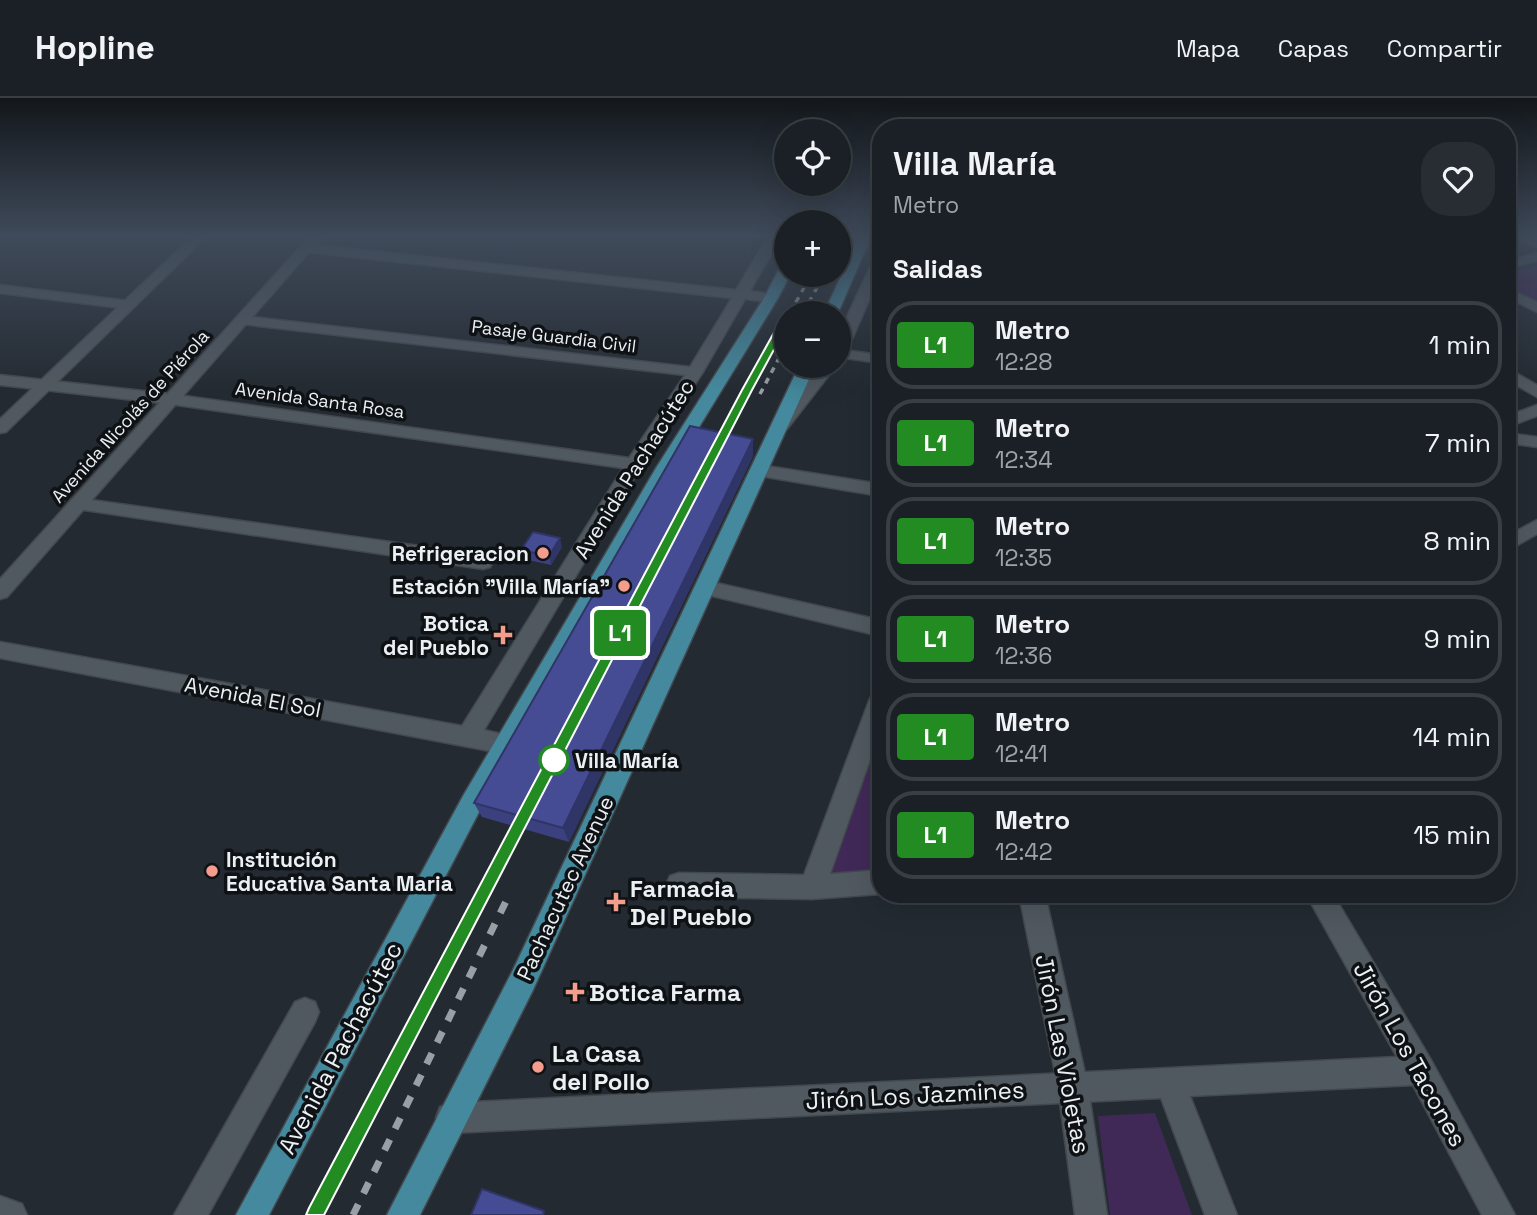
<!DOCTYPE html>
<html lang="es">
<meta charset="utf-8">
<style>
body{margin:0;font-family:"Space Grotesk",sans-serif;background:#272d32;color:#f1f3f6;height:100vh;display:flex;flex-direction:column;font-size:26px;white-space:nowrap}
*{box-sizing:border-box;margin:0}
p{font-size:23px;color:#9fa3a7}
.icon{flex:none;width:38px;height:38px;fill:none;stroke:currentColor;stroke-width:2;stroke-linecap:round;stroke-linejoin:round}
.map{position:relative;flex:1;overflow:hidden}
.panel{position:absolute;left:872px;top:21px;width:644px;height:784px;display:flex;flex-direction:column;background:#1a2025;border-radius:28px;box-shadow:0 7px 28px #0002,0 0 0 2px #383e42}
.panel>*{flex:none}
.badge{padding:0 14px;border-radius:5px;font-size:24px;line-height:46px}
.tools{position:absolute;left:774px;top:21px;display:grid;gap:14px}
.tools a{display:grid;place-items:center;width:77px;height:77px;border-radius:50%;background:#1a2025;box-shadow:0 7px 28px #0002,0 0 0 2px #383e42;font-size:35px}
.map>.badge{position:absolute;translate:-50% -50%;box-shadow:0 0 0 4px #fff}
h2{padding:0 21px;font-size:26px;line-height:63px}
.round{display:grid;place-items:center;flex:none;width:74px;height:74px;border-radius:28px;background:#272d32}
.summary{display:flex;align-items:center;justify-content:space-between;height:119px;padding:0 21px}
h1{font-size:33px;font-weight:700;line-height:52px}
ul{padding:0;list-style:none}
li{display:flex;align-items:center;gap:21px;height:88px;margin:0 14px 10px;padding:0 7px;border:4px solid #383e42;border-radius:28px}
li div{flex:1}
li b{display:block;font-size:26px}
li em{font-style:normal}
li .badge{min-width:77px;font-weight:700;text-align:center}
header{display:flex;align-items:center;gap:42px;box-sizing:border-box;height:98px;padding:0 35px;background:#1a2025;border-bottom:2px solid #383e42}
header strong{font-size:33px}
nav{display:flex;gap:38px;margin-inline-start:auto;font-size:24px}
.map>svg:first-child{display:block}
</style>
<header>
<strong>Hopline</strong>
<nav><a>Mapa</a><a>Capas</a><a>Compartir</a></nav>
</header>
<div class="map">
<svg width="1537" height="1117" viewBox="0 0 1537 1117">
<rect width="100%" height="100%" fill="#232a31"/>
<path fill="#402957" d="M1537,167V206L1507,190V175Z
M880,634V773L827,778Z
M1155,1015L1192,1117H1110L1098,1018Z"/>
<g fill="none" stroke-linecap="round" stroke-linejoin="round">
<defs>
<path id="street" d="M178,137H205L206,139L200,143Z
M769,137H782L750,193L771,196L778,200L771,204L745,201L703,274L642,367L484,632L514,639L517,646L514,653L506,656L0,560V544L462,628L623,370L170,306L0,287V277L170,296L629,360L685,277L242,226L235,222L242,218L690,269L732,200L307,154L300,150L307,146L736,192Z
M1514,137L1537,140V149L1515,140Z
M1537,155V163L1507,171V163Z
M0,187L129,203L136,207L129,211L0,195Z
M1507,190L1537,204V214L1507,199Z
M838,251L880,257V265L838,259Z
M1507,270L1537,287V299L1507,282Z
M1537,307V318L1507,329V318Z
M1507,335L1537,339V349L1507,345Z
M77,400L483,457L490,459L493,464L490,469L483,471L71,410L68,406L71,402Z
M1537,422V436L1507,453V438Z
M707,483L880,522V538L700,495L697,490L700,485Z
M880,594V633L830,776L880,772V796L812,801L679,799L670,796L666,787L670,778L679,775L804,777L869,603L872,597Z
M1306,796H1333L1431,962L1515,1117H1482L1413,987L1190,998L1237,1117H1205L1161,1000L451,1035L440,1031L436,1020L440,1009L451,1005L1397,959Z
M305,900L315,904L319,914L315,924L208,1117H174L295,904Z"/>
<path id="secondary" d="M194,137H208L6,334L0,335V321Z
M311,137H324L7,499L0,501V481Z
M880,159V177L846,255L838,259V238L873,163Z
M820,268H836L787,331H775L773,327L775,323Z
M760,367L880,386V398L754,377L751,373Z
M1019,796H1045L1088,989L1107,1117H1075L1058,989Z
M0,1098L22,1106L27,1117H0Z"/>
<path id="primary" d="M856,137H868L867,148L838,215H824L855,148Z
M786,167V177H790L778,200L674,370L479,714L269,1117H236L463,698L656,370L764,200L779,171Z
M799,268H815L533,892L420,1117H387L513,872Z"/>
</defs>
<use href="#street" stroke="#42484e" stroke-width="3"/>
<use href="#secondary" stroke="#42484e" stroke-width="3"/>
<use href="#primary" stroke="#42484e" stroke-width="3"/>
<use href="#street" fill="#515960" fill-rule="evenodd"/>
<use href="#secondary" fill="#515960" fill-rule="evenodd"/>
<use href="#primary" fill="#44899d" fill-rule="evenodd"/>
<path stroke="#999fa4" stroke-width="3.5" stroke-dasharray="6 6" stroke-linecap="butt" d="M838,154L849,137
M790,215L811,177
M803,215L824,177
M747,292L786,222
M760,296L786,247"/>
<path stroke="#999fa4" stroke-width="7" stroke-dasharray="12 12" stroke-linecap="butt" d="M316,1117L487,791
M353,1117L510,795"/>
</g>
<path fill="#3b417e" d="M753,358L569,744L482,719L474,705Z
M562,449L551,467L524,461L521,452Z"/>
<path fill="#303567" d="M753,341V358L569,744L563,730Z
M560,440L562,449L551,467L549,458Z"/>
<path fill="#454c93" stroke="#303567" stroke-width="2" d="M690,328L753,341L563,730L474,705Z
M533,434L560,440L549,458L521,452Z
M482,1091L544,1113L543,1117H471Z"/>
<linearGradient id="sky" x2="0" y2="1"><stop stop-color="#13171b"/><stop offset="0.47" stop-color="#3f4a5a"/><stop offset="1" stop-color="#3f4a5a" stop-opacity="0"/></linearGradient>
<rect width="1537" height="294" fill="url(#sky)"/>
<path fill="#228b22" stroke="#fff" stroke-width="2" d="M786,219L790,222L752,292L324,1117H306L309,1110L742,292L781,222Z"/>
<g fill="#f49d8c" stroke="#0f1215" stroke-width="2.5">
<circle cx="543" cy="455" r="7"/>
<circle cx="624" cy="488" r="7"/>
<path d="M499.5 526.5h7v7h7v7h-7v7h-7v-7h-7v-7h7z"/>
<circle cx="212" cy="773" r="7"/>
<path d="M612.5 793.5h7v7h7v7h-7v7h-7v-7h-7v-7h7z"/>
<path d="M571.5 883.5h7v7h7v7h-7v7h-7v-7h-7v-7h7z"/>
<circle cx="538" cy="969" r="7"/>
</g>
<circle fill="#fff" stroke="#228b22" stroke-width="3.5" cx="554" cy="662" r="14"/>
<g text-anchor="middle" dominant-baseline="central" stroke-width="7" stroke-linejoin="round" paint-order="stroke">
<g font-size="18" fill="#ebf0f5" stroke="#0f1215">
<text transform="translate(554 238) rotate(7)">Pasaje Guardia Civil</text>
<text transform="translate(320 302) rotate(8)">Avenida Santa Rosa</text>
<text transform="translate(130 318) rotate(-48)">Avenida Nicolás de Piérola</text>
</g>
<g font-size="21" fill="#ebf0f5" stroke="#0f1215">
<text transform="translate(634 371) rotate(-58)">Avenida Pachacútec</text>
<text transform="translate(253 599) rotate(11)">Avenida El Sol</text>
<text transform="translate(565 790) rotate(-65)">Pachacutec Avenue</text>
</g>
<g font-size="21" font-weight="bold" fill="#ebf0f5" stroke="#0f1215" text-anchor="end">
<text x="529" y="455">Refrigeracion</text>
<text x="610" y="488">Estación "Villa María"</text>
<text x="489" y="525">Botica<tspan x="489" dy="24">del Pueblo</tspan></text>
<text x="226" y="761" text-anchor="start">Institución<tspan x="226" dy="24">Educativa Santa Maria</tspan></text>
</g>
<g font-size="21" font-weight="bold" fill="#ebf0f5" stroke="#0f1215" text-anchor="start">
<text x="575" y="662">Villa María</text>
</g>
<g font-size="24" font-weight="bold" fill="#ebf0f5" stroke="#0f1215" text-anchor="start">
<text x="630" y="790">Farmacia<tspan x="630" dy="28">Del Pueblo</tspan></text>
<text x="589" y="894">Botica Farma</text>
<text x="552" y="955">La Casa<tspan x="552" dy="28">del Pollo</tspan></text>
</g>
<g font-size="24" fill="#ebf0f5" stroke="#0f1215">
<text transform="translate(340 950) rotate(-62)">Avenida Pachacútec</text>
<text transform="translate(1063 956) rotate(79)">Jirón Las Violetas</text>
<text transform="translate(1410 956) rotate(61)">Jirón Los Tacones</text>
<text transform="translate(915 997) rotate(-3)">Jirón Los Jazmines</text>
</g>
</g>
</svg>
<div class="tools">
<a><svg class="icon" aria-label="locate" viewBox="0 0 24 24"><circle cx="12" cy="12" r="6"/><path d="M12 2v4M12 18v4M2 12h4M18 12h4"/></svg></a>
<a>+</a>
<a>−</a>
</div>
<b class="badge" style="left:620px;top:535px;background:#228b22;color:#fff">L1</b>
<section class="panel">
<div class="summary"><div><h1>Villa María</h1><p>Metro</p></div><a class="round"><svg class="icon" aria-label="heart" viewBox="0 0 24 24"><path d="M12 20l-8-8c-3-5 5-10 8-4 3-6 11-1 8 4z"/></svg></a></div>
<h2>Salidas</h2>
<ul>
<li><span class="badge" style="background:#228b22;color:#fff">L1</span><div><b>Metro</b><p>12:28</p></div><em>1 min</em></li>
<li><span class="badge" style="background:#228b22;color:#fff">L1</span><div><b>Metro</b><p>12:34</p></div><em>7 min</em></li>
<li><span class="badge" style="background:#228b22;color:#fff">L1</span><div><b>Metro</b><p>12:35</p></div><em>8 min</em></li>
<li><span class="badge" style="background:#228b22;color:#fff">L1</span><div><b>Metro</b><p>12:36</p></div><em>9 min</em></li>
<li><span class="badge" style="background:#228b22;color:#fff">L1</span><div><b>Metro</b><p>12:41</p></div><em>14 min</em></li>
<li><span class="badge" style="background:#228b22;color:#fff">L1</span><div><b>Metro</b><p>12:42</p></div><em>15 min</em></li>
</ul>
</section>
</div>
